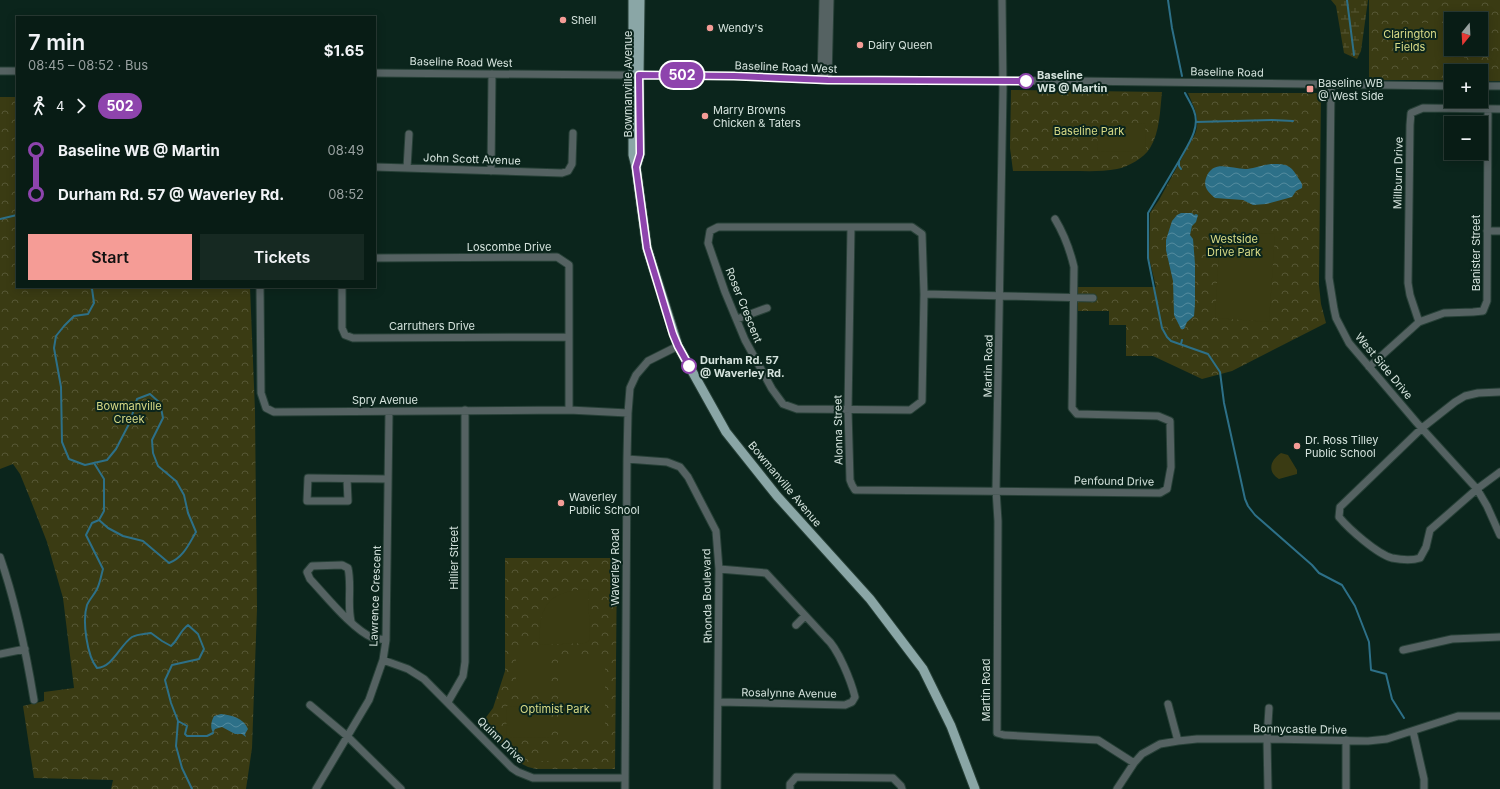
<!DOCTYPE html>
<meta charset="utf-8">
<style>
body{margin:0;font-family:Inter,sans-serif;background:#162922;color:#f1f3f6;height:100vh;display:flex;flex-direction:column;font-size:15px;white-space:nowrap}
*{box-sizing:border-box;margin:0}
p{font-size:13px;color:#98a1a0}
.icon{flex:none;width:22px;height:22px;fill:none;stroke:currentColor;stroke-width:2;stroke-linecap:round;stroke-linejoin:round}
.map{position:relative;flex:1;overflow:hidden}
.details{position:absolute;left:16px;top:16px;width:360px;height:272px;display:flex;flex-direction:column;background:#081c15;border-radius:0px;box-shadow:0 2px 10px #0003,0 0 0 1px #293a34}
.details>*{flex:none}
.badge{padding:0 8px;border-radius:13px;font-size:14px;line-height:26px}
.needle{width:26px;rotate:198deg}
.buttons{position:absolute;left:1444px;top:12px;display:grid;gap:8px}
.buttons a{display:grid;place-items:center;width:44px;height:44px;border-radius:0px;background:#081c15;box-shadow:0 2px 10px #0003,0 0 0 1px #293a34;font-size:20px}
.map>.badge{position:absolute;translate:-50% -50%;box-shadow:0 0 0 2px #fff}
.legs{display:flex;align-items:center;gap:6px;height:44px;padding:0 12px;font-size:13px}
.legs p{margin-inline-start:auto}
.head{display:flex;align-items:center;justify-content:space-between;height:68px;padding:0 12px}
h1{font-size:22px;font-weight:600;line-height:30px}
.action{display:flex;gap:8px;margin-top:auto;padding:8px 12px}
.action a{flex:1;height:46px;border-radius:0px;background:#f59c96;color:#111;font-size:16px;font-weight:600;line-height:46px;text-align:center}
.action a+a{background:#162922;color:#f1f3f6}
ul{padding:0 12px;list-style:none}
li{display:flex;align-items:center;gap:14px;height:44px;font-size:15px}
li i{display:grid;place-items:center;width:6px;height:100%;margin:0 5px;background:currentColor}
li i::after{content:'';width:10px;height:10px;margin:-5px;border:3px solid;border-radius:50%;background:#081c15}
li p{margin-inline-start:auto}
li:first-child i{background:linear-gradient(#0000 50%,currentColor 0)}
li:last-child i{background:linear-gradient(currentColor 50%,#0000 0)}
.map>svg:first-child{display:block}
</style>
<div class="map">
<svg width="1500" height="789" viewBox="0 0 1500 789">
<defs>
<pattern id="wetland-marsh" width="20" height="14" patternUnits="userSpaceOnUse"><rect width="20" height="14" fill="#3a3b13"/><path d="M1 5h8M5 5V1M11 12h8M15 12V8" fill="none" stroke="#565735"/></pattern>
<pattern id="park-crowns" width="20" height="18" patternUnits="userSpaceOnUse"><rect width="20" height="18" fill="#3a3b13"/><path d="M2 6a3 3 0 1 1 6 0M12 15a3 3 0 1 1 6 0" fill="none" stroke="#565735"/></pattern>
<pattern id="water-waves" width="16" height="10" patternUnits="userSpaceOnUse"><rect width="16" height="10" fill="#2d7088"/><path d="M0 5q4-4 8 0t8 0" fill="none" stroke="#548b9e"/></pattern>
</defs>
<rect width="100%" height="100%" fill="#0b251c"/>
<path fill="url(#wetland-marsh)" d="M1331,0H1368L1361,51L1357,59L1344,53L1336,6Z"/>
<path fill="url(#park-crowns)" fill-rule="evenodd" d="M1369,0H1500V81H1481V71H1451V80H1369ZM1451,19H1481V49H1451Z
M1011,90L1162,92C1160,110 1160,132 1150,148C1144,158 1128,167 1117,169C1102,172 1086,171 1071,171C1052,171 1032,171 1013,171L1010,148Z
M1188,93H1321L1319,285L1321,304L1326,323L1232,371L1202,379L1153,356H1126V325H1109V311H1078V287H1156L1149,258L1150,213L1159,200L1195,134C1201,118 1194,108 1188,93Z
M0,97H17V287H250L255,411L257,609L252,748L246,789H111L113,780L34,778L23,706L44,701V692L74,688L63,598L47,542L29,496L20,474L13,464L0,469Z
M505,558H617L615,769H536L528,767L522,764L481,724L493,708L505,671Z"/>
<path fill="#3a3b13" d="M1409,23H1451V49H1464V62H1409Z
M1145,123L1146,151L1098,152L1097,125Z
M1220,231L1275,234L1269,322L1215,318Z
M1281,453L1288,455L1297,470V474L1279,479C1267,472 1270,460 1281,453Z
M588,589L590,640L585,643L540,645C538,606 548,591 588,589Z
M516,650H551V695H516Z
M558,657H605V739H558Z
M507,706L551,707V738L506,737Z
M540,747H562V761H540Z"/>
<path fill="url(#water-waves)" d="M1271,164C1285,164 1290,164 1297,176C1300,181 1303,183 1302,188L1296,191L1292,197L1266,204L1253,205L1243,200L1215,198C1208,192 1203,187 1206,178C1213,158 1233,170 1247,169C1255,168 1263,165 1271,164Z
M1181,213H1192L1194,215L1196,214L1198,215L1196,222L1192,226L1190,235L1193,239L1195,264V304L1194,316L1187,322L1184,329H1181L1174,315L1173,281L1166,250V240L1172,221L1177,215Z
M221,714C231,715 244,718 248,729L245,734L246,737L242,734H235L222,727L215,729L213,733C210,727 211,722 214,716Z"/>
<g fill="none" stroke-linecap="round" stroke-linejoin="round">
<path stroke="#2d7088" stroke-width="2" d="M1168,0L1172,28L1182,76
M1347,0L1354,55
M1196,122L1272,120L1293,121
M1179,161L1148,213V258L1162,328L1167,337L1171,341L1208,354L1220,372L1224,403L1245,499L1248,506L1255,515L1312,565L1319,573L1342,585L1355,606L1369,642L1371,670L1386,674L1392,699L1404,718
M1181,169L1179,166V161C1187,146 1201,128 1194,111C1192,105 1188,99 1185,93
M0,219L17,215
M89,287L92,289L94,303L88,314L74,316L64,326L56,336L54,348L61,387L62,442L69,459L85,465L107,460L116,449L130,422L137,399L150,394L160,403L163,418L152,440L153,453L158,466L176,481L184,495L188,513L196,532C189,544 183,558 169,563L143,541L123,536L108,528L99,520L92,523L86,535L103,569C101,576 100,583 97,589C94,595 89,600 87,605C82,621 87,656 97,668C113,667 120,645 132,637C137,634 145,634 151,633L162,641L171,646C179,639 179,632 188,625L198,634L204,649L199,659L172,665L165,680L171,703L178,721L176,746L182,768L192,789
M1181,344L1182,340
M94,463L104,479V511L99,520
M178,721L187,726L185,734L187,736H207L213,733"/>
<defs>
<path id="minor" d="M1002,0L1003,89L996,490L998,521L997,733L1004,735L1098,740L1134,763
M0,71H17
M375,73L734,76L828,80L1075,81L1451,86
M821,80L823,0
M828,80L830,0
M1331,84L1329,278L1334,309L1336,318L1349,343L1417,423L1477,489L1487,506L1500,535
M1481,86H1500
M375,167L562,173L568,171L572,164L573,133
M407,168L409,134
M491,171L492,74
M718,227H912L922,234L924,294L922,401L910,410L797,409L783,404L772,389L745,340L725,292L708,243L710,231Z
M851,227L848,410L850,480L852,485L855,490L1160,493L1167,489L1171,467L1170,421L1158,416L1077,414L1072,408L1074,267C1070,250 1064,234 1055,219
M1487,231H1500
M375,258L557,257L569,265V410
M260,287L261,393L266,408L274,412L569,410L628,413
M342,287V328L345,335L353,338L569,337
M924,294L1093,298
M737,319L767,308
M1419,322L1410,295L1408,283L1410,125L1411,113L1423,108L1500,109
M1369,367L1419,322L1444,313L1473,312L1483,311L1487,301L1488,109
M1500,392L1478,393L1465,396L1455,402L1422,428L1340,507L1339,517C1349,529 1377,554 1392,558C1402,560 1411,561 1420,558L1426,547L1430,530L1477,489L1500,472
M627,459L667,462L680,467L688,477L716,531L719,569L717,789
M347,479L348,501H307L308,478L387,479
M0,557C16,603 26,652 34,700
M351,621C347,604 352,586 348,568L342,565L312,566L307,572L310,579C326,596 353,630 373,638C377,639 382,639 386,640
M796,625L805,616
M1403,650L1452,639L1500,637
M0,654L25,649
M383,660L408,669L424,679L512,768L518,772L533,778H625
M448,702L463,676L465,662V410
M719,702L845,705L852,702L855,697C851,681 838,648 826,638L766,573L719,569
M1168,704L1178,741
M310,705L347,736L401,789
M1413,731L1424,779V789
M316,789L369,700L383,660L386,640L389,412
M625,789L627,459L628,413L630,388L636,375L648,361L678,346
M790,789V784L796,777L893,778L901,786L902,789
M1117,789L1134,763L1142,754L1160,744L1178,741L1197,739H1267L1368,741L1387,739L1458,716H1500
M1268,789L1267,739L1269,708
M1346,789V740"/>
<path id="major" d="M633,0V155L636,167L647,248L678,346L726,432L777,496L870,599L923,669L951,726L975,789
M636,167L640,154L639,75L640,0"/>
</defs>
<use href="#minor" stroke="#274037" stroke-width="9"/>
<use href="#major" stroke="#274037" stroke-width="11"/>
<use href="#minor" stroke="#556262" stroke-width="7"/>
<use href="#major" stroke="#8aa6a6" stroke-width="9"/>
</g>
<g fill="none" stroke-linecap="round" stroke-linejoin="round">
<defs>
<path id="line-1" d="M689,366L678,346L673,334L647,248L636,167L640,154L639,75L734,76L828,80L1026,81"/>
</defs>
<use href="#line-1" stroke="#fff" stroke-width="9"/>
<use href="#line-1" stroke="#8e44ad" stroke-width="6"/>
</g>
<g fill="#f59c96" stroke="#0b251c" stroke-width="1.5">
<circle cx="563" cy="20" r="4"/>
<circle cx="710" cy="28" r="4"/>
<circle cx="860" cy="45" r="4"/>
<rect x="1306" y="85" width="8" height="8" rx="2"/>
<circle cx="705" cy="116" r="4"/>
<circle cx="1297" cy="446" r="4"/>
<circle cx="561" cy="503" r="4"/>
</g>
<g fill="#fff" stroke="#8e44ad" stroke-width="2">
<circle cx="1026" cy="81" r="7"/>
<circle cx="689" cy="366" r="7"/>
</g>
<g text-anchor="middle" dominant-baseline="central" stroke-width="4" stroke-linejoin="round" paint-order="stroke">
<g font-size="11" fill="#d5e3dd" stroke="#0b251c" text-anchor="start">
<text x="571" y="20">Shell</text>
<text x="718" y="28">Wendy's</text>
<text x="868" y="45">Dairy Queen</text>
<text x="1318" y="83">Baseline WB<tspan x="1318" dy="13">@ West Side</tspan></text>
<text x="713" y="110">Marry Browns<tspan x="713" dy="13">Chicken &amp; Taters</tspan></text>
<text x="1305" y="440">Dr. Ross Tilley<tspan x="1305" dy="13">Public School</tspan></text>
<text x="569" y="497">Waverley<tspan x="569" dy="13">Public School</tspan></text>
</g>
<g font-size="11" fill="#d9db87" stroke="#0b251c">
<text x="1410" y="34">Clarington<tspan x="1410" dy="13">Fields</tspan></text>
<text x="1089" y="131">Baseline Park</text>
<text x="1234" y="239">Westside<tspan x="1234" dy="13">Drive Park</tspan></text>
<text x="129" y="406">Bowmanville<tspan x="129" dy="13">Creek</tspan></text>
<text x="555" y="709">Optimist Park</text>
</g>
<g font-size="11" fill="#d5e3dd" stroke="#0b251c">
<text transform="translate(461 62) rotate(1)">Baseline Road West</text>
<text transform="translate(786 67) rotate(2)">Baseline Road West</text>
<text transform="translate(1227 72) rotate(1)">Baseline Road</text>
<text transform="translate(628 84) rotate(-90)">Bowmanville Avenue</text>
<text transform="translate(472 159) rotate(2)">John Scott Avenue</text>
<text transform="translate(1398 173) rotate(-89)">Millburn Drive</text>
<text x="509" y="247">Loscombe Drive</text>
<text transform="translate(1476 253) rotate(-90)">Banister Street</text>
<text transform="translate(744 305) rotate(68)">Roser Crescent</text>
<text x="432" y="326">Carruthers Drive</text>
<text transform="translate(988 366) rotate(-89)">Martin Road</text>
<text transform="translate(1384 366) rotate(50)">West Side Drive</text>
<text x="385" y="400">Spry Avenue</text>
<text transform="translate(838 430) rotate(-91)">Alonna Street</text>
<text transform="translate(1114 481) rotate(1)">Penfound Drive</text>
<text transform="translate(785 484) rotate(50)">Bowmanville Avenue</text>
<text transform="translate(454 558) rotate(-90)">Hillier Street</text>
<text transform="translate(615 567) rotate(-90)">Waverley Road</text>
<text transform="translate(375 596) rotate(-88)">Lawrence Crescent</text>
<text transform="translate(707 596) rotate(-91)">Rhonda Boulevard</text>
<text transform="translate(986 690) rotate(-90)">Martin Road</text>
<text transform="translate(789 693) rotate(1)">Rosalynne Avenue</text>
<text transform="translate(1300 729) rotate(1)">Bonnycastle Drive</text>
<text transform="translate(501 740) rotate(44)">Quinn Drive</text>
</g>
<g font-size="11" font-weight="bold" fill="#d5e3dd" stroke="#0b251c" text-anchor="start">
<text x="1037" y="75">Baseline<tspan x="1037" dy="13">WB @ Martin</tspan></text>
<text x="700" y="360">Durham Rd. 57<tspan x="700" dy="13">@ Waverley Rd.</tspan></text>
</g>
</g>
</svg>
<div class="buttons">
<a><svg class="needle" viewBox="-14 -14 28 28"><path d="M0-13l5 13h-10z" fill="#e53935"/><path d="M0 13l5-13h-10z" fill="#98a1a0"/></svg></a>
<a>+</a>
<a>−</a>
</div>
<b class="badge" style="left:682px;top:75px;background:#8e44ad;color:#fff">502</b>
<section class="details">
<div class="head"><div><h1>7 min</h1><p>08:45 – 08:52 · Bus</p></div><b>$1.65</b></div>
<div class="legs"><svg class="icon" aria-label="walk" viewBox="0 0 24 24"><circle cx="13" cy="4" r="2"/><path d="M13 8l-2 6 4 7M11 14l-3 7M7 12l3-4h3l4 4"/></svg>4<svg class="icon" aria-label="forward" viewBox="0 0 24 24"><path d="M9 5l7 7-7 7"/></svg><b class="badge" style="background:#8e44ad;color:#fff">502</b></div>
<ul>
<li><i style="color:#8e44ad"></i><b>Baseline WB @ Martin</b><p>08:49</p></li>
<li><i style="color:#8e44ad"></i><b>Durham Rd. 57 @ Waverley Rd.</b><p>08:52</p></li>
</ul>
<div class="action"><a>Start</a><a>Tickets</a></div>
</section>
</div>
